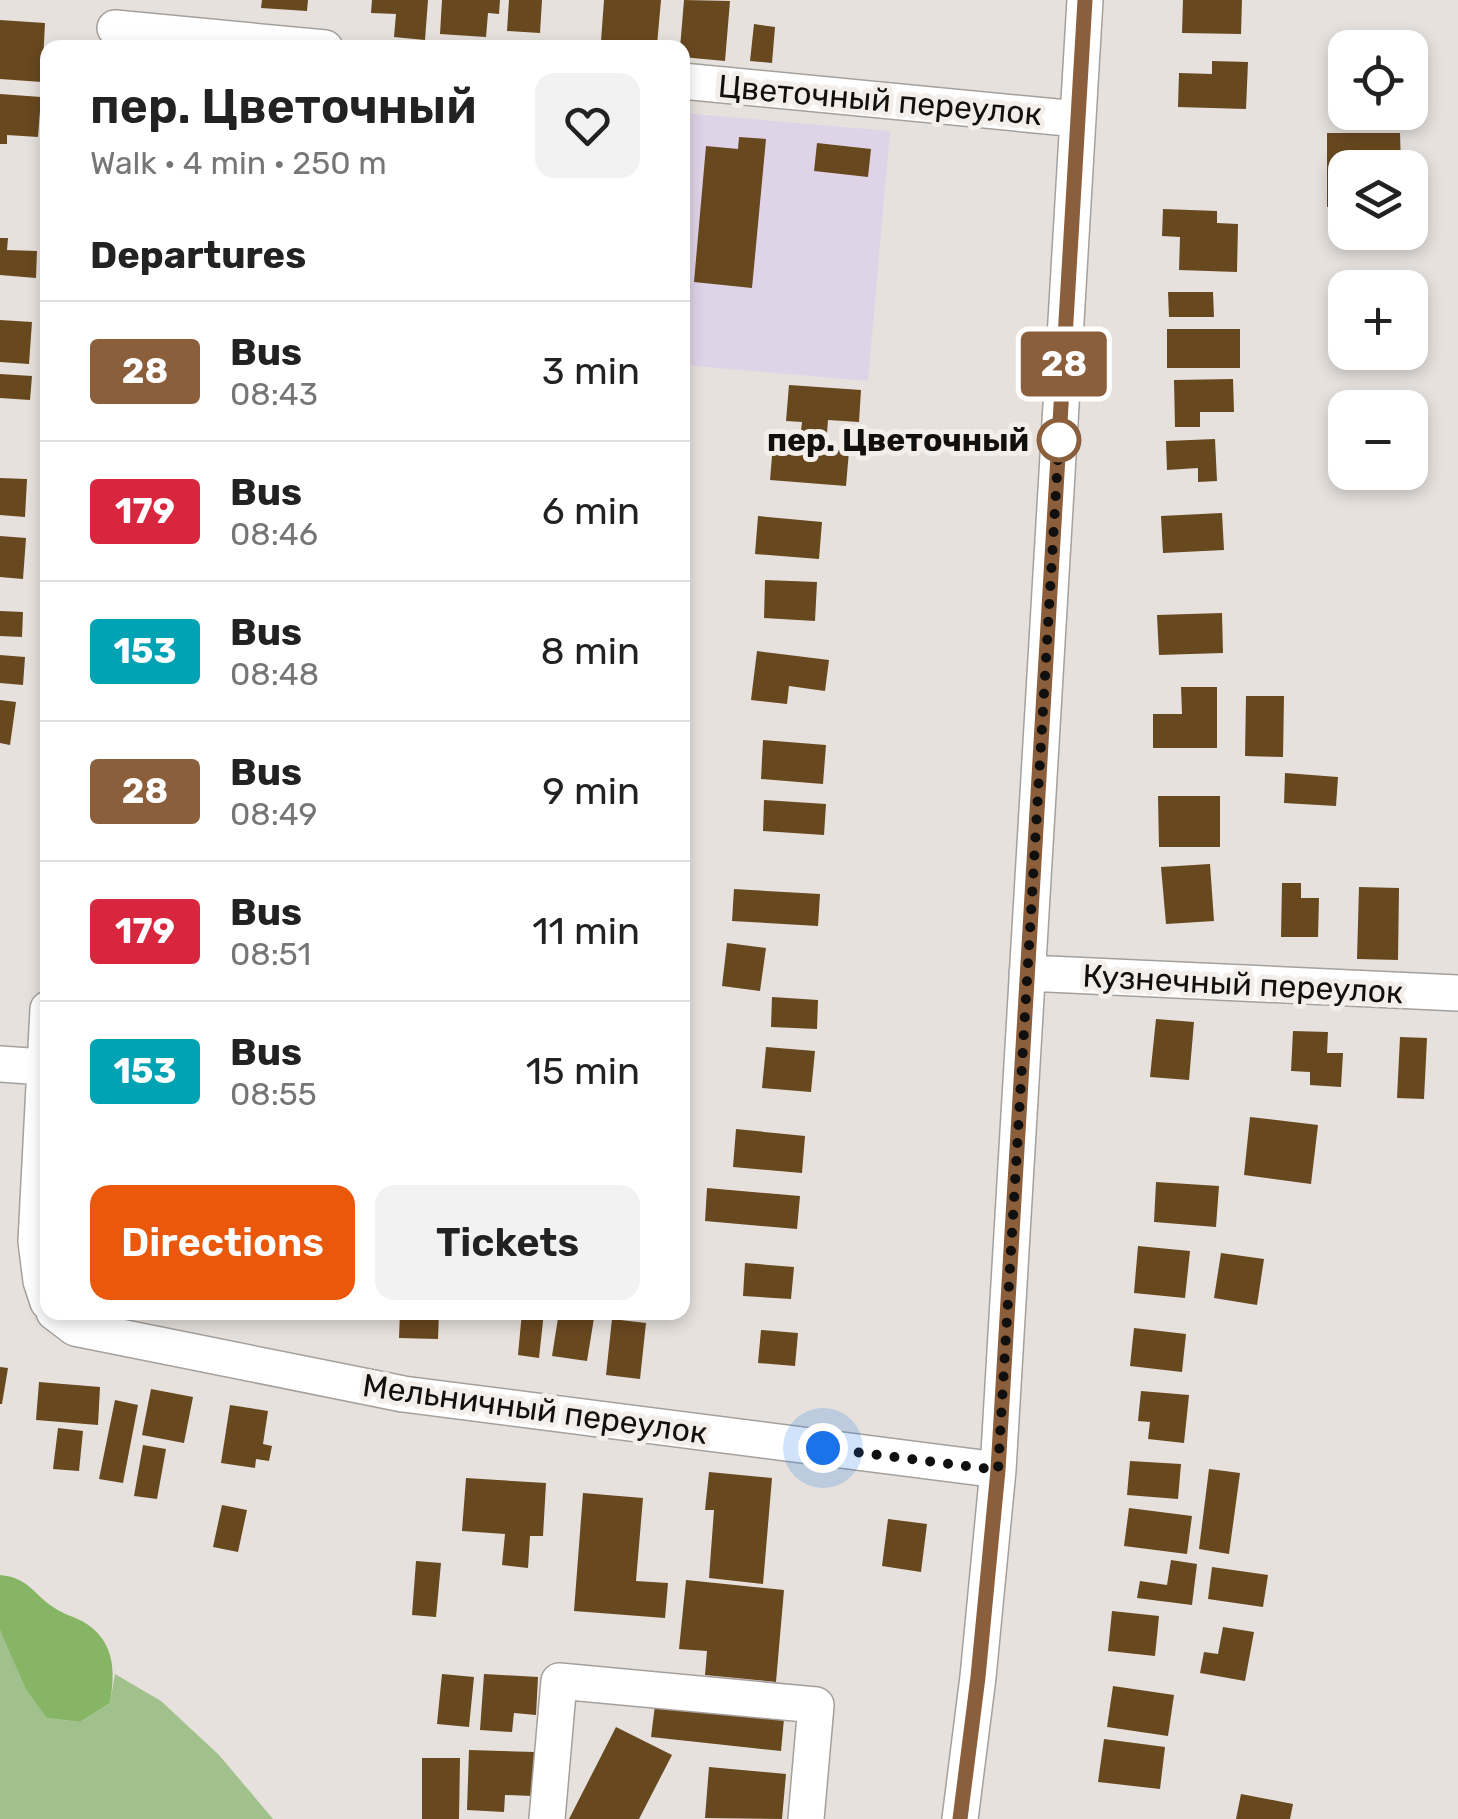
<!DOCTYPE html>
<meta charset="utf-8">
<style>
body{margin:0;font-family:Rubik,sans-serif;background:#f2f2f2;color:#222;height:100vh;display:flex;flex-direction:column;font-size:38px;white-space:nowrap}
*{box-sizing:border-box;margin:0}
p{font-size:32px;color:#767676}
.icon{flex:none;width:55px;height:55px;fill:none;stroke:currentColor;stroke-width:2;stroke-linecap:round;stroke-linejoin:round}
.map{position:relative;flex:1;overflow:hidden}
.drawer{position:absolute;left:40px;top:40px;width:650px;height:1280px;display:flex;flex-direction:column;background:#fff;border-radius:20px;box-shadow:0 5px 15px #0003}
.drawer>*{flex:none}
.badge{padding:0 20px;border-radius:8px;font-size:35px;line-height:65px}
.fabs{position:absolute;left:1328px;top:30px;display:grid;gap:20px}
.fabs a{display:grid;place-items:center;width:100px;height:100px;border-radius:20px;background:#fff;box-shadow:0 5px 15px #0003;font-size:50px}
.you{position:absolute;width:50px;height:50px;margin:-25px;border:8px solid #fff;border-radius:50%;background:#1a73e8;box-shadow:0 0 0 15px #1a73e833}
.map>.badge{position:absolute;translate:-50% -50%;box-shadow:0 0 0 5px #fff}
h2{padding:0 50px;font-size:38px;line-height:90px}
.round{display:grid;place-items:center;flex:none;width:105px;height:105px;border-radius:20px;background:#f2f2f2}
.summary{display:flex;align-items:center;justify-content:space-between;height:170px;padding:0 50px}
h1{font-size:48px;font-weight:600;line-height:75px}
.action{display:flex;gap:20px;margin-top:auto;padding:20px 50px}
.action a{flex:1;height:115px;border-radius:20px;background:#ea580c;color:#fff;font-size:40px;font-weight:600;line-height:115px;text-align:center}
.action a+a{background:#f2f2f2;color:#222}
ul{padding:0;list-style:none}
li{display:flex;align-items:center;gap:30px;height:140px;padding:0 50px;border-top:2px solid #e0e0e0}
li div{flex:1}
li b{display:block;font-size:38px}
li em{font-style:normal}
li .badge{min-width:110px;font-weight:700;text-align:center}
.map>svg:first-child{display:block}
</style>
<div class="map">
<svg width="1458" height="1819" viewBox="0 0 1458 1819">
<rect width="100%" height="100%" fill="#e6e1dd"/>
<path fill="#dfd3e7" d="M682,113L890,131L868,381L683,365Z"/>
<path fill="#a1c18c" d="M0,1630L47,1718L80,1722L110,1703L115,1674L161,1701L219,1755L273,1819H0Z"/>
<path fill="#87b566" d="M0,1575C29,1578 31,1592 53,1607C61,1613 72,1616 82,1621C114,1639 116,1669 110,1703L80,1722L47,1718L26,1689L0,1630Z"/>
<path fill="#68481f" d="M262,0H308L307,11L261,8Z
M372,0H428L425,40L394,37L396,14L371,13Z
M442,0H500L499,14L488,13L486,37L440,34Z
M509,0H542L540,33L507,31Z
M604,0H661L657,45L601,41Z
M684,0L730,1L725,61L682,57V48H680Z
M1183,0H1242L1241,34L1182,33Z
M0,20L45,23L42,82L0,79Z
M754,24L775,27L772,63L750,61Z
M1212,61L1248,62L1246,109L1178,107L1179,73L1212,74Z
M0,94L41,97L38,137L7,135V144H0Z
M1327,133H1400L1401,168H1345V207H1327Z
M739,137L766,139L752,288L694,282L706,146L738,149Z
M817,143L871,149L868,177L814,171Z
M1163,209L1217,211V223L1238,224L1237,272L1179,270L1180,237L1162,236Z
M0,238H8L7,250L37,251L36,278L0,275Z
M1168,292H1213L1214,317H1169Z
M0,320L32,322L29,364L0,362Z
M1167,329H1240V368H1167Z
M0,374L32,376L30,400L0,398Z
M1233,379L1234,412H1200V427H1175L1174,380Z
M789,385L861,390L859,422L828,420L827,433L801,431L802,422L786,421Z
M1215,439L1217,481L1198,482V468L1167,470L1166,441Z
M773,444L849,451L846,486L770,480Z
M0,478L27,479L25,517L0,515Z
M1222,513L1224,550L1163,553L1161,516Z
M758,516L822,522L819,559L755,554Z
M0,536L26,538L23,579L0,577Z
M765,580L817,582L815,621L764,618Z
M0,611L23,612L22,637L0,636Z
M1222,613L1223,653L1159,655L1157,615Z
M757,651L829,660L825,691L789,686L787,704L751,700Z
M0,655L25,657L23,685L0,683Z
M1181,687H1217V748H1153V714H1182Z
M1246,696H1284L1283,757L1245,756Z
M0,700L16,702L10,745L0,743Z
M763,740L826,745L823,784L761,779Z
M1285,773L1338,777L1336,806L1284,803Z
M1158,796H1220V847H1159Z
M764,800L826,804L824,835L763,831Z
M1210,864L1214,921L1166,924L1161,867Z
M1282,883H1301V898H1319L1318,937H1281Z
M1359,887L1399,888L1398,960L1357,959Z
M734,889L820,894L818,926L732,921Z
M727,943L766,948L760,991L722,986Z
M772,997L818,1000L817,1029L771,1027Z
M1156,1019L1194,1022L1189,1080L1150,1077Z
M1293,1031L1328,1032L1327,1053H1343L1341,1087L1310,1085V1072L1291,1071Z
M1400,1037L1427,1038L1424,1099L1397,1098Z
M766,1047L815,1051L811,1092L762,1088Z
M1250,1117L1318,1125L1311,1184L1244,1175Z
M736,1129L805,1136L802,1173L733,1167Z
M1156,1182L1219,1186L1216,1227L1154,1222Z
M707,1188L800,1196L797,1229L705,1221Z
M1138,1246L1190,1251L1185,1298L1134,1293Z
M1221,1253L1264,1259L1257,1305L1214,1298Z
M745,1263L794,1267L791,1299L743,1296Z
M400,1312H439L438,1339L399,1338Z
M522,1312H544L539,1358L518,1355Z
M559,1312H595L587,1361L552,1356Z
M612,1319L646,1323L640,1379L606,1375Z
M1134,1328L1186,1334L1182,1372L1130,1366Z
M761,1330L798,1333L795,1366L758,1363Z
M0,1367L8,1368L2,1404H0Z
M39,1382L100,1387L98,1425L36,1420Z
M151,1389L193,1397L184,1443L142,1435Z
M1141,1391L1189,1395L1184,1443L1148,1439L1150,1422L1138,1421Z
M115,1400L138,1405L123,1483L99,1479Z
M230,1405L268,1411L263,1444L272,1446L269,1461L256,1459L255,1468L221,1463Z
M58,1428L83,1431L79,1471L53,1469Z
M143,1445L166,1449L157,1499L134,1496Z
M1130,1461L1181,1464L1178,1499L1127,1495Z
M1209,1469L1240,1473L1229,1554L1199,1549Z
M709,1472L772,1478L763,1584L709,1578L714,1510H705Z
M466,1478L546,1483L543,1536H530L528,1568L502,1565L505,1534L462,1531Z
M583,1493L643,1498L636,1581L668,1583L665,1618L574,1611Z
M222,1505L247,1510L238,1552L213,1547Z
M1129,1508L1192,1516L1187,1554L1124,1546Z
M888,1519L927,1524L921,1572L882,1566Z
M1171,1560L1197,1564L1192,1605L1137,1598L1140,1581L1167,1585Z
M416,1561L441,1563L436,1617L412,1615Z
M1212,1567L1268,1575L1263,1607L1208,1599Z
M686,1580L784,1590L776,1682L705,1675L707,1651L679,1649Z
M1112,1611L1159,1616L1155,1656L1108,1651Z
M1223,1627L1254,1632L1245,1681L1200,1673L1204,1652L1218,1654Z
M442,1674L474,1677L469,1727L437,1724Z
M484,1674L538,1677L536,1715L514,1713L512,1732L480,1730Z
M1113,1686L1174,1695L1168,1736L1107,1727Z
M655,1705L784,1719L781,1751L651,1737Z
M616,1727L672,1755L639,1819H569Z
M1104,1739L1165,1747L1160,1789L1098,1782Z
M469,1750L535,1752L533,1796L505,1795L504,1812L467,1810Z
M422,1758H460L459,1819H422Z
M709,1767L786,1774L782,1819L705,1818Z
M1241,1794L1293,1804L1290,1819H1236Z"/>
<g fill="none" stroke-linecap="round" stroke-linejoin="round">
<defs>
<path id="minor" d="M115,28L325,48
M682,81L1078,119
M1027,973L1458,993
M48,1009L36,1241L41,1281L48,1302
M0,1064L44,1067
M54,1312L75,1328L403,1394L998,1470
M547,1819L559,1681L816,1705L806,1819
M960,1819L978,1677L998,1470L1085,0"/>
</defs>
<use href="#minor" stroke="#a5a09c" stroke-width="38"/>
<use href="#minor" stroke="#fff" stroke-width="35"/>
</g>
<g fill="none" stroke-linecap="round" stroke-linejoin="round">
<defs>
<path id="line" d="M960,1819L978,1677L998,1470L1085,0"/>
</defs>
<use href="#line" stroke="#fff" stroke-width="22"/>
<use href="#line" stroke="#8b5e3c" stroke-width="15"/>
<path stroke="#11100e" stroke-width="10" stroke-dasharray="0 18" d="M823,1448L998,1470L1059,440"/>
</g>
<circle fill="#fff" stroke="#8b5e3c" stroke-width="5" cx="1059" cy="440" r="20"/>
<g text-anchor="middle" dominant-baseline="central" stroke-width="10" stroke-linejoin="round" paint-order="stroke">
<g font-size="32" fill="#11100e" stroke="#f3eeea">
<text transform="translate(880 100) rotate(5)">Цветочный переулок</text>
<text transform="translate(1243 984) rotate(3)">Кузнечный переулок</text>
<text transform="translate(535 1409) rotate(8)">Мельничный переулок</text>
</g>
<g font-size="32" font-weight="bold" fill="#11100e" stroke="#f3eeea" text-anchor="end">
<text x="1029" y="440">пер. Цветочный</text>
</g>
</g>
</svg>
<div class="fabs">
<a><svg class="icon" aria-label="locate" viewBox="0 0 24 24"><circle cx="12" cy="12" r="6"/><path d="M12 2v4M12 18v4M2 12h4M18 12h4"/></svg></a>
<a><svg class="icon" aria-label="layers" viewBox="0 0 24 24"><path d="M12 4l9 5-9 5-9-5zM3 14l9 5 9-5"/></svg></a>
<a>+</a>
<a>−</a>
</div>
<div class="you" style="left:823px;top:1448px"></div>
<b class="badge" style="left:1064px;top:364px;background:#8b5e3c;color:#fff">28</b>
<section class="drawer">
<div class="summary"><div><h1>пер. Цветочный</h1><p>Walk · 4 min · 250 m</p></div><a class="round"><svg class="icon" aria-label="heart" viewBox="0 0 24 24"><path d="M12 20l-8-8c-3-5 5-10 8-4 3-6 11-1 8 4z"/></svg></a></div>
<h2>Departures</h2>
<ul>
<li><span class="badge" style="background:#8b5e3c;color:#fff">28</span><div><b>Bus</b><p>08:43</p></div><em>3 min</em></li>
<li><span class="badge" style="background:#d7263d;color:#fff">179</span><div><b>Bus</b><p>08:46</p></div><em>6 min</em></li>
<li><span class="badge" style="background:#00a3b4;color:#fff">153</span><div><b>Bus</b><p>08:48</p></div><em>8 min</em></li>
<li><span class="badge" style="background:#8b5e3c;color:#fff">28</span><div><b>Bus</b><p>08:49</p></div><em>9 min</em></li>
<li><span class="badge" style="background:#d7263d;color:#fff">179</span><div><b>Bus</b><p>08:51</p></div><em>11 min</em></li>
<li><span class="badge" style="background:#00a3b4;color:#fff">153</span><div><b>Bus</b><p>08:55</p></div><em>15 min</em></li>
</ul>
<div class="action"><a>Directions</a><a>Tickets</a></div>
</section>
</div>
